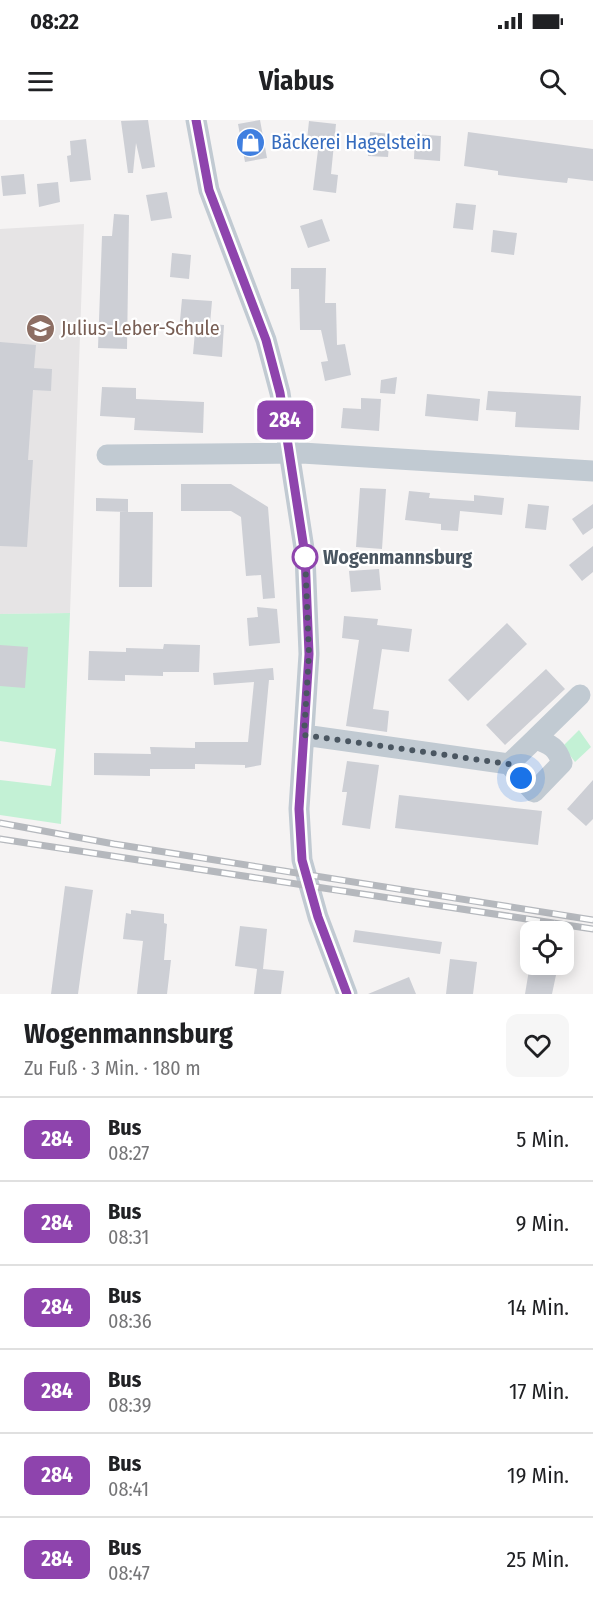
<!DOCTYPE html>
<html lang="de">
<meta charset="utf-8">
<style>
body{margin:0;font-family:"Fira Sans Condensed",sans-serif;background:#f6f6f6;color:#202124;height:100vh;display:flex;flex-direction:column;font-size:22px;white-space:nowrap}
*{box-sizing:border-box;margin:0}
p{font-size:20px;color:#757577}
.icon{flex:none;width:33px;height:33px;fill:none;stroke:currentColor;stroke-width:2;stroke-linecap:round;stroke-linejoin:round}
.map{position:relative;height:874px;overflow:hidden}
.side{display:flex;flex-direction:column;background:#fff;flex:1}
.side>*{flex:none}
.badge{padding:0 12px;border-radius:9px;font-size:21px;line-height:39px}
.tools{position:absolute;left:520px;top:801px;display:grid;gap:12px}
.tools a{display:grid;place-items:center;width:54px;height:54px;border-radius:12px;background:#fff;box-shadow:0 3px 15px #0003;font-size:30px}
.you{position:absolute;width:30px;height:30px;margin:-15px;border:4px solid #fff;border-radius:50%;background:#1a73e8;box-shadow:0 0 0 9px #1a73e833}
.map>.badge{position:absolute;translate:-50% -50%;box-shadow:0 0 0 3px #fff}
.round{display:grid;place-items:center;flex:none;width:63px;height:63px;border-radius:12px;background:#f6f6f6}
.summary{display:flex;align-items:center;justify-content:space-between;height:102px;padding:0 24px}
h1{font-size:28px;font-weight:700;line-height:45px}
ul{padding:0;list-style:none}
li{display:flex;align-items:center;gap:18px;height:84px;padding:0 24px;border-top:2px solid #e0e0e0}
li div{flex:1}
li b{display:block;font-size:22px}
li em{font-style:normal}
li .badge{min-width:66px;font-weight:700;text-align:center}
.status{display:flex;justify-content:space-between;align-items:center;height:42px;padding:0 30px;background:#fff;direction:ltr}
.status svg{height:16px;fill:currentColor}
header{display:flex;justify-content:space-between;align-items:center;height:78px;padding:0 24px;background:#fff;font-size:27px;font-weight:700}
.map>svg:first-child{display:block}
</style>
<div class="status"><b>08:22</b><svg viewBox="0 0 49 12"><path d="M0 12V9h3v3zM5 12V6h3v6zM10 12V3h3v9zM15 12V0h3v12zM26 1h20v11H26zM47 4h2v5h-2z"/></svg></div>
<header><svg class="icon" aria-label="menu" viewBox="0 0 24 24"><path d="M4 6h16M4 12h16M4 18h16"/></svg>Viabus<svg class="icon" aria-label="search" viewBox="0 0 24 24"><circle cx="10" cy="10" r="6"/><path d="M15 15l6 6"/></svg></header>
<div class="map">
<svg width="593" height="874" viewBox="0 0 593 874">
<rect width="100%" height="100%" fill="#f5f3f3"/>
<path fill="#e6e4e5" d="M84,104L70,493L0,494V109Z"/>
<path fill="#c3f1d5" d="M70,493L61,704L0,695V660L51,666L56,629L0,621V494Z
M579,610L591,627L575,642L563,626Z"/>
<path fill="#cdcfd5" d="M148,0L155,47L142,49L136,23L133,53H128L121,1Z
M260,0L267,38L245,42L238,4Z
M309,1L336,4L331,54L338,55L336,73L313,70L318,30L306,29Z
M370,12L390,14L388,37L368,36Z
M468,12L593,29V61L568,58L567,63L539,60L498,55V51L464,46Z
M415,14L441,16L440,41L414,39Z
M86,19L91,60L70,62L67,36L71,35L70,21Z
M24,54L26,74L3,76L1,56Z
M58,62L60,82L39,87L37,64Z
M167,72L172,98L151,101L146,75Z
M456,83L476,85L473,110L453,108Z
M114,94L129,95L127,229L98,228L102,116H112Z
M322,99L330,121L308,128L300,106Z
M493,110L517,113L514,135L491,132Z
M172,133L191,135L189,159L170,157Z
M291,148H326L325,183H336L337,225L345,224L351,255L325,261L321,242L328,241L321,210H300L299,169H291Z
M182,179L212,181L210,204L224,205L222,237L193,234L195,212L179,211Z
M0,222L36,225L34,248L52,249L51,271L33,270L28,340H33L27,427L0,426Z
M397,257L395,274L380,273L381,260Z
M102,267L136,268V279L204,282L203,313L134,310L135,298L100,296Z
M488,271L581,276L579,310L515,307L516,292L486,290Z
M427,274L480,279L478,301L425,296Z
M361,278L381,279L379,311L341,308L343,288L361,289Z
M181,364H231L268,387L275,478L263,479L261,455L246,456L241,397L231,391H181Z
M360,368L386,369L382,429L356,427Z
M409,371L430,373L429,378L474,381V375L504,378L502,395L460,391L458,411L441,410V404L405,400Z
M96,378L128,379V392L96,391Z
M528,384L549,386L546,410L525,408Z
M593,384V408L583,415L572,399Z
M120,392H153L152,467H119Z
M593,426V452L582,461L569,445Z
M379,449L381,470L351,472L349,451Z
M257,487L277,489L280,523L249,526L247,498L258,497Z
M344,496L378,499L377,505L412,509L409,532L382,529L373,589L389,591L387,612L346,606L359,520L342,518Z
M507,503L527,524L468,581L448,560Z
M164,524L200,525L199,552H163V556L125,555V561L88,560L89,531L126,532V528L163,529Z
M0,525L28,527L25,568L0,566Z
M273,548L274,560H269L261,645L245,648V645L195,644V649H150V656L94,655V633L151,634L150,627L195,628V622H248L254,562L214,565L213,553Z
M546,549L565,569L505,625L486,605Z
M347,641L379,645L370,709L342,705L347,672H342Z
M593,660V699L586,706L567,689Z
M399,675L542,691L538,725L395,708Z
M65,766L93,770L84,830L78,874H51Z
M131,790L164,794V803L167,804L164,840H171L167,874H137L143,821L123,819L126,793L131,794Z
M240,806L267,809L263,849L284,851L281,874H254L257,849L235,846Z
M355,810L442,822L440,834L353,822Z
M450,839L477,842L473,874H446Z
M529,850L556,855L552,874H525Z
M409,857L416,874H368Z"/>
<g fill="none" stroke-linecap="round" stroke-linejoin="round">
<path stroke="#c1cad2" stroke-width="21" d="M196,0L209,70L266,220L280,273L305,435L309,534L299,689L302,740L318,797L347,874
M107,335L302,333L593,351
M304,615L509,644L534,672L562,643C557,628 551,624 535,619L509,644
M535,619L580,575"/>
<defs>
<path id="rail" d="M0,703L114,724L593,800
M0,719L593,809"/>
</defs>
<use href="#rail" stroke="#b5b8bd" stroke-width="7"/>
<use href="#rail" stroke="#fff" stroke-width="4.5" stroke-dasharray="14" stroke-linecap="butt"/>
</g>
<g fill="none" stroke-linecap="round" stroke-linejoin="round">
<defs>
<path id="line" d="M196,0L209,70L266,220L280,273L305,435L309,534L299,689L302,740L318,797L347,874"/>
</defs>
<use href="#line" stroke="#fff" stroke-width="14"/>
<use href="#line" stroke="#8e44ad" stroke-width="9"/>
<path stroke="#4a5661" stroke-width="6" stroke-dasharray="0 10.8" d="M305,437V435L309,534L304,615L509,644L521,658"/>
</g>
<defs>
<symbol id="shop-disc" viewBox="-11 -11 22 22"><circle r="9.5" fill="#3f7fe0" stroke="#fff"/><path d="M-5-2.5h2.3a2.7 3.5 0 0 1 5.4 0H5L5.5 6h-11ZM-1.5-2.5h3a1.5 2.3 0 0 0-3 0Z" fill="#fff"/></symbol>
<symbol id="school-disc" viewBox="-11 -11 22 22"><circle r="9.5" fill="#8d6e63" stroke="#fff"/><path d="M0-5L7-2L0 1L-7-2ZM-4 1L0 2.5L4 1V4Q0 6-4 4Z" fill="#fff"/></symbol>
</defs>
<g fill-rule="evenodd">
<use href="#shop-disc" x="234" y="6" width="33" height="33"/>
<use href="#school-disc" x="24" y="192" width="33" height="33"/>
</g>
<circle fill="#fff" stroke="#8e44ad" stroke-width="3" cx="305" cy="437" r="12"/>
<g text-anchor="middle" dominant-baseline="central" stroke-width="4.5" stroke-linejoin="round" paint-order="stroke">
<g font-size="20" fill="#366cbe" stroke="#fff" text-anchor="start">
<text x="271" y="22">Bäckerei Hagelstein</text>
</g>
<g font-size="20" fill="#785e54" stroke="#fff" text-anchor="start">
<text x="61" y="208">Julius-Leber-Schule</text>
</g>
<g font-size="20" font-weight="bold" fill="#4a5661" stroke="#fff" text-anchor="start">
<text x="323" y="437">Wogenmannsburg</text>
</g>
</g>
</svg>
<div class="tools">
<a><svg class="icon" aria-label="locate" viewBox="0 0 24 24"><circle cx="12" cy="12" r="6"/><path d="M12 2v4M12 18v4M2 12h4M18 12h4"/></svg></a>
</div>
<div class="you" style="left:521px;top:658px"></div>
<b class="badge" style="left:285px;top:300px;background:#8e44ad;color:#fff">284</b>
</div>
<section class="side">
<div class="summary"><div><h1>Wogenmannsburg</h1><p>Zu Fuß · 3 Min. · 180 m</p></div><a class="round"><svg class="icon" aria-label="heart" viewBox="0 0 24 24"><path d="M12 20l-8-8c-3-5 5-10 8-4 3-6 11-1 8 4z"/></svg></a></div>
<ul>
<li><span class="badge" style="background:#8e44ad;color:#fff">284</span><div><b>Bus</b><p>08:27</p></div><em>5 Min.</em></li>
<li><span class="badge" style="background:#8e44ad;color:#fff">284</span><div><b>Bus</b><p>08:31</p></div><em>9 Min.</em></li>
<li><span class="badge" style="background:#8e44ad;color:#fff">284</span><div><b>Bus</b><p>08:36</p></div><em>14 Min.</em></li>
<li><span class="badge" style="background:#8e44ad;color:#fff">284</span><div><b>Bus</b><p>08:39</p></div><em>17 Min.</em></li>
<li><span class="badge" style="background:#8e44ad;color:#fff">284</span><div><b>Bus</b><p>08:41</p></div><em>19 Min.</em></li>
<li><span class="badge" style="background:#8e44ad;color:#fff">284</span><div><b>Bus</b><p>08:47</p></div><em>25 Min.</em></li>
</ul>
</section>
